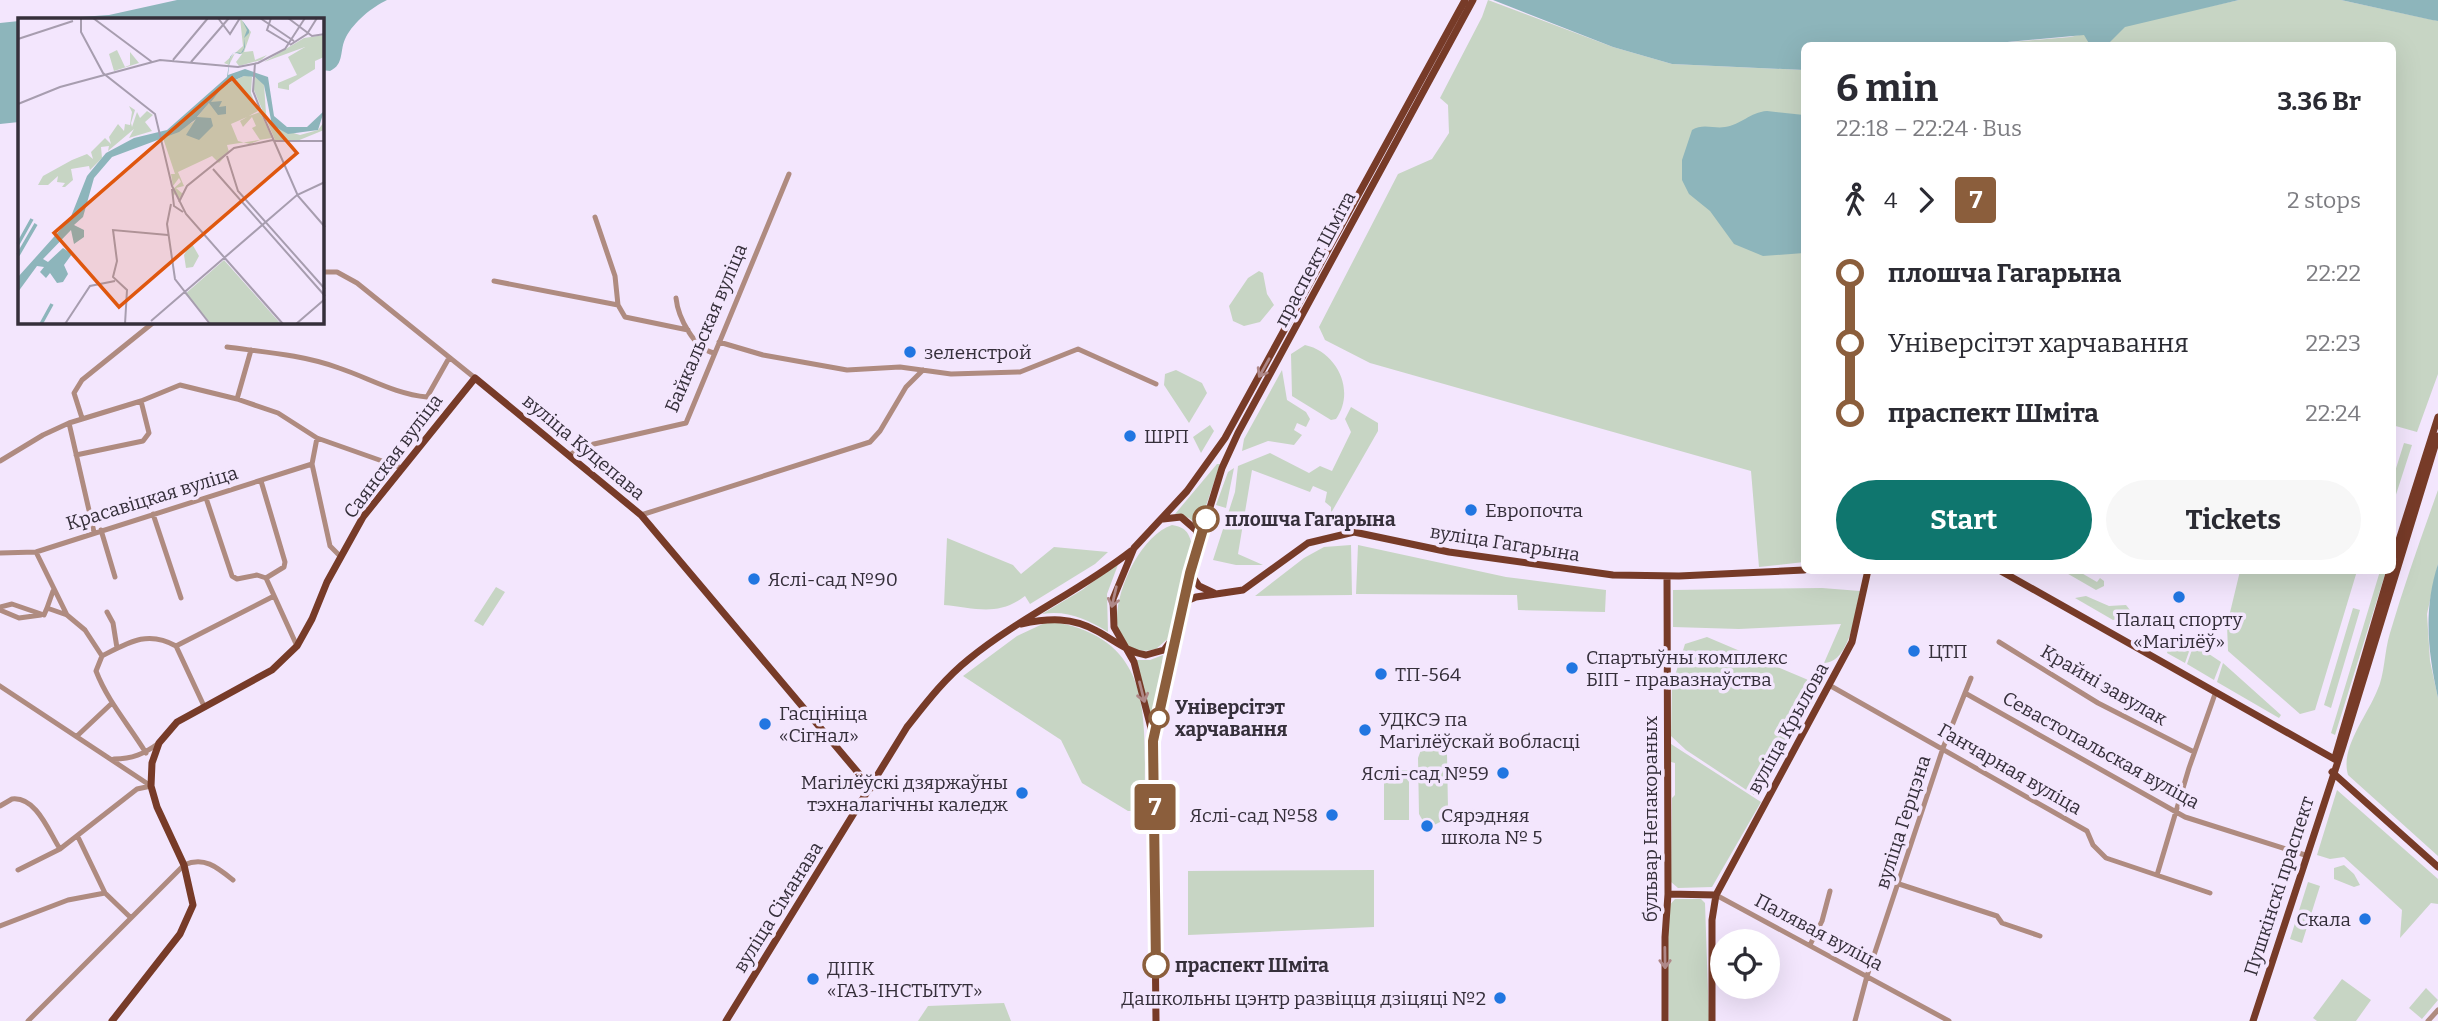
<!DOCTYPE html>
<meta charset="utf-8">
<style>
body{margin:0;font-family:Bitter,serif;background:#f7f7f7;color:#2b2b33;height:100vh;display:flex;flex-direction:column;font-size:26px;white-space:nowrap}
*{box-sizing:border-box;margin:0}
p{font-size:23px;color:#7c7c81}
.icon{flex:none;width:38px;height:38px;fill:none;stroke:currentColor;stroke-width:2;stroke-linecap:round;stroke-linejoin:round}
.map{position:relative;flex:1;overflow:hidden}
.details{position:absolute;left:1801px;top:42px;width:595px;height:532px;display:flex;flex-direction:column;background:#fff;border-radius:10px;box-shadow:0 7px 28px #0002}
.details>*{flex:none}
.badge{padding:0 14px;border-radius:5px;font-size:24px;line-height:46px}
.buttons{position:absolute;left:1710px;top:929px;display:grid;gap:14px}
.buttons a{display:grid;place-items:center;width:70px;height:70px;border-radius:50%;background:#fff;box-shadow:0 7px 28px #0002;font-size:35px}
.map>.badge{position:absolute;translate:-50% -50%;box-shadow:0 0 0 4px #fff}
.legs{display:flex;align-items:center;gap:10px;height:77px;padding:0 35px;font-size:23px}
.legs p{margin-inline-start:auto}
.overview{display:flex;align-items:center;justify-content:space-between;height:119px;padding:0 35px}
h1{font-size:38px;font-weight:700;line-height:52px}
.primary-button{display:flex;gap:14px;margin-top:auto;padding:14px 35px}
.primary-button a{flex:1;height:80px;border-radius:42px;background:#0f766e;color:#fff;font-size:28px;font-weight:700;line-height:80px;text-align:center}
.primary-button a+a{background:#f7f7f7;color:#2b2b33}
ul{padding:0 35px;list-style:none}
li{display:flex;align-items:center;gap:24px;height:70px;font-size:26px}
li i{display:grid;place-items:center;width:10px;height:100%;margin:0 9px;background:currentColor}
li i::after{content:'';width:18px;height:18px;margin:-9px;border:5px solid;border-radius:50%;background:#fff}
li p{margin-inline-start:auto}
li:first-child i{background:linear-gradient(#0000 50%,currentColor 0)}
li:last-child i{background:linear-gradient(currentColor 50%,#0000 0)}
.map>svg:first-child{display:block}
</style>
<div class="map">
<svg width="2438" height="1021" viewBox="0 0 2438 1021">
<rect width="100%" height="100%" fill="#f3e6fd"/>
<path fill="#c7d5c4" d="M1488,0L1613,47L1672,64L1804,70V562L1759,567L1751,471L1370,363L1325,340L1319,327L1398,174L1432,159L1449,133L1448,105L1440,98L1482,17Z
M2239,0H2341L2438,21V374L2417,432L2392,425V46H1965L2070,37Z
M1259,271L1263,273L1267,294L1274,305L1260,322L1244,326L1233,321L1229,306L1248,278Z
M1305,345C1337,352 1356,391 1336,419L1331,420L1292,396L1291,354Z
M1176,370L1202,383L1207,393L1189,423L1164,385L1165,374Z
M1282,370L1287,400L1306,412L1310,419L1306,427L1297,423L1294,430L1302,435L1294,445L1268,441L1242,451L1244,439Z
M1351,407L1378,423V431L1331,513V507L1325,502L1327,492L1313,486L1310,492L1252,470L1238,554L1263,565H1236L1213,560L1235,492L1238,466L1270,453L1309,473L1320,466L1332,471L1351,432L1345,419Z
M1210,425L1214,431L1201,453L1193,437Z
M2404,443L2412,445L2392,507V481Z
M1217,464H1220L1199,527L1189,518L1175,514Z
M1234,468L1226,508L1216,505L1228,472Z
M2438,490V564L2427,614L2430,661L2438,698V856L2348,775C2340,748 2367,716 2377,691C2385,674 2384,652 2390,633C2404,585 2421,538 2438,490Z
M1172,525C1185,527 1189,532 1192,545L1172,635L1156,649C1084,667 1125,540 1172,525Z
M947,538L1013,565L1021,574L1054,547L1108,552L1095,564L1030,604L1025,596C998,617 975,608 944,605Z
M1351,545L1352,595L1255,596L1304,558L1324,547Z
M1358,545L1506,577L1606,590L1605,612L1518,610L1517,595L1356,594Z
M1119,562L1107,594L1108,632C1087,619 1067,610 1042,614L1082,590Z
M2063,571H2078L2097,582L2100,578L2104,581V586L2096,590Z
M2240,571H2357L2315,710L2300,714L2228,651L2227,625Z
M2380,571H2386L2335,735L2331,733Z
M496,587L505,592L483,626L474,621Z
M1822,588L1860,591C1855,611 1851,662 1824,663L1841,624L1739,629L1673,627V590Z
M2086,596L2109,606L2126,605L2130,610L2129,617L2113,620L2075,598Z
M2353,608L2360,610L2331,708L2324,705Z
M1049,621C1160,638 1143,724 1145,811H1128L1082,783L1061,740L963,676L1017,636Z
M2172,635L2192,643L2185,663L2167,653Z
M1707,637L1813,682L1816,698L1754,795L1686,750L1671,736L1672,685L1685,644Z
M2194,644L2221,662L2214,680L2187,664Z
M1163,655L1153,726L1136,660H1150Z
M2223,663L2281,715L2279,718L2217,682Z
M1433,743L1443,747L1447,754L1448,810L1444,820L1434,825L1423,821L1419,814L1418,758L1422,747Z
M1671,744L1761,802L1712,887L1678,888L1671,882L1672,798L1675,795V763L1671,762Z
M1384,770H1409V820H1384Z
M2337,790L2438,879V904L2431,903L2400,938L2402,910L2344,857L2330,859L2317,855Z
M2344,865L2354,874L2360,885L2354,887L2334,879V868Z
M1374,870V927L1188,935V871Z
M2308,882L2320,886L2302,943L2290,939Z
M1675,899H1701L1705,903L1709,1021H1669L1667,908Z
M2342,979L2371,1000L2356,1021H2317L2313,1018Z
M2426,988L2438,1000L2422,1019L2409,1008Z
M1004,1003L1011,1021H918L928,1006Z"/>
<path fill="#8db5bb" d="M177,0H387C372,7 354,22 346,37C339,50 345,64 330,71L322,70V19H52L109,15Z
M1493,0H2239L2125,27L2107,45H2090L2084,35L1965,46H1804V70L1672,64L1613,47Z
M2341,0H2438V21L2432,20Z
M19,21V122L0,124V23Z
M1767,111L1804,115V253L1763,256L1734,244L1710,211L1689,194L1682,180V160L1692,130C1703,123 1714,129 1725,127C1741,125 1750,112 1767,111Z
M2438,564V698C2428,652 2423,610 2438,564Z"/>
<g fill="none" stroke-linecap="round" stroke-linejoin="round">
<path stroke="#af8b80" stroke-width="5" d="M595,217L615,276L618,305L625,317L688,330
M322,272H337L357,283L475,378
M494,281L618,305
M676,298C678,317 694,349 714,353
M719,342L763,355L847,370L900,367L951,374L1020,372L1078,349L1156,384
M227,347C264,352 304,355 339,368C369,378 395,394 427,397L449,358
M237,399L251,350
M82,418L74,393L82,380L154,322
M69,423L94,532
M317,438L312,464L330,546L341,557
M76,455L143,441L149,433L141,401
M570,455L581,447L686,423L789,174
M0,461L43,435L69,423L141,401L180,385L237,399L278,413L317,438L402,468
M261,481L285,562L284,567L266,578
M206,498L232,576L237,579L257,575L266,578
M153,514L181,598
M641,515L870,442L880,431L906,387L923,370
M101,530L115,577
M36,552L67,615L85,630L102,656L96,671C108,702 129,725 146,753
M0,553L36,552L312,464
M266,578L297,646
M53,591L47,608L67,615
M0,607L12,604L44,615L47,608
M0,610L19,618L41,615
M107,612L113,623L117,648
M1999,642L2098,703L2194,752
M176,646L274,596
M176,646L204,706
M102,656C129,642 148,630 176,646
M1829,685L2087,831L2093,845L2106,858L2210,893
M0,686L151,786
M1965,693L2185,817L2305,855
M77,736L111,704
M114,759C132,759 144,754 159,743
M0,806L12,799C36,796 49,832 60,849
M78,837L105,893L130,917
M18,870L60,849L137,789L151,786
M2157,875L2189,768L2215,694
M1899,884L1997,916L2002,923L2040,936
M1716,895L1949,1021
M0,926L68,900L105,893
M1810,945L1822,921L1830,891
M28,1021L184,865C204,856 217,867 233,880
M1855,1021L1867,976L1943,748L1971,678
M2428,1021L2438,1010"/>
<path stroke="#773b28" stroke-width="7" d="M1163,519L1181,517L1196,530L1199,539
M2392,562L2438,417
M1999,570L2336,760
M1190,573L1199,586L1214,593
M1184,602L1196,597L1243,590L1308,543L1354,532L1449,552L1613,575L1679,576L1804,570
M1021,624C1049,618 1072,617 1097,631C1114,640 1127,652 1146,655L1164,650L1176,634L1200,540L1222,468L1238,433L1473,0
M1154,740L1134,662L1114,627L1113,599L1134,548L1187,491L1225,438L1465,0
M2336,754L2390,570
M2332,772L2438,867
M1668,894L1716,895
M112,1021L180,934L193,905L184,865L157,807L151,786L152,763L159,743L177,722L272,670L297,646L312,619L327,582L363,517L475,378L641,515L871,788
M726,1021L907,727C926,703 944,679 969,659C1019,618 1080,591 1131,551
M1156,1021L1153,741L1175,641
M1665,1021V937L1668,894L1667,576
M1712,1021V920L1716,895L1852,642L1868,570
M2253,1021L2343,746L2438,436"/>
</g>
<defs><path id="oneway-shaft" d="M-6 0H5M1.5-3L5.5 0L1.5 3" fill="none" stroke-width="1.6" stroke-linecap="round" stroke-linejoin="round" transform="scale(1.75)"/></defs>
<g stroke="#af8888">
<use href="#oneway-shaft" transform="translate(1264 368) rotate(119)"/>
<use href="#oneway-shaft" transform="translate(1114 597) rotate(103)"/>
<use href="#oneway-shaft" transform="translate(1142 692) rotate(76)"/>
<use href="#oneway-shaft" transform="translate(1665 958) rotate(89)"/>
</g>
<g fill="none" stroke-linecap="round" stroke-linejoin="round">
<defs>
<path id="line-1" d="M1156,965L1153,741L1190,573L1206,519"/>
</defs>
<use href="#line-1" stroke="#fff" stroke-width="16"/>
<use href="#line-1" stroke="#8b5e3c" stroke-width="10"/>
</g>
<g fill="#2176e1" stroke="#f3e6fd" stroke-width="2.5">
<circle cx="910" cy="352" r="7"/>
<circle cx="1130" cy="436" r="7"/>
<circle cx="1471" cy="510" r="7"/>
<circle cx="754" cy="579" r="7"/>
<circle cx="2179" cy="597" r="7"/>
<circle cx="1914" cy="651" r="7"/>
<circle cx="1572" cy="668" r="7"/>
<circle cx="1381" cy="674" r="7"/>
<circle cx="765" cy="724" r="7"/>
<circle cx="1365" cy="730" r="7"/>
<circle cx="1503" cy="773" r="7"/>
<circle cx="1022" cy="793" r="7"/>
<circle cx="1332" cy="815" r="7"/>
<circle cx="1427" cy="826" r="7"/>
<circle cx="2365" cy="919" r="7"/>
<circle cx="813" cy="979" r="7"/>
<circle cx="1500" cy="998" r="7"/>
</g>
<g fill="#fff" stroke="#8b5e3c" stroke-width="3.5">
<circle cx="1206" cy="519" r="12"/>
<circle cx="1159" cy="718" r="9"/>
<circle cx="1156" cy="965" r="12"/>
</g>
<g text-anchor="middle" dominant-baseline="central" stroke-width="7" stroke-linejoin="round" paint-order="stroke">
<g font-size="19" fill="#352f3a" stroke="#f3e6fd">
<text transform="translate(1315 259) rotate(-62)">праспект Шміта</text>
<text transform="translate(706 328) rotate(-67)">Байкальская вуліца</text>
<text transform="translate(584 447) rotate(40)">вуліца Куцепава</text>
<text transform="translate(393 456) rotate(-53)">Саянская вуліца</text>
<text transform="translate(152 498) rotate(-17)">Красавіцкая вуліца</text>
<text transform="translate(1505 543) rotate(9)">вуліца Гагарына</text>
<text transform="translate(2104 685) rotate(30)">Крайні завулак</text>
<text transform="translate(1788 728) rotate(-61)">вуліца Крылова</text>
<text transform="translate(2101 750) rotate(29)">Севастопальская вуліца</text>
<text transform="translate(2010 769) rotate(30)">Ганчарная вуліца</text>
<text transform="translate(1650 819) rotate(-90)">бульвар Непакораных</text>
<text transform="translate(1903 822) rotate(-72)">вуліца Герцэна</text>
<text transform="translate(2279 886) rotate(-72)">Пушкінскі праспект</text>
<text transform="translate(778 907) rotate(-58)">вуліца Сіманава</text>
<text transform="translate(1819 932) rotate(28)">Палявая вуліца</text>
</g>
<g font-size="19" fill="#352f3a" stroke="#f3e6fd" text-anchor="start">
<text x="924" y="352">зеленстрой</text>
<text x="1144" y="436">ШРП</text>
<text x="1485" y="510">Европочта</text>
<text x="768" y="579">Яслі-сад №90</text>
<text x="2179" y="619" text-anchor="middle">Палац спорту<tspan x="2179" dy="22">«Магілёў»</tspan></text>
<text x="1928" y="651">ЦТП</text>
<text x="1586" y="657">Спартыўны комплекс<tspan x="1586" dy="22">БІП - правазнаўства</tspan></text>
<text x="1395" y="674">ТП-564</text>
<text x="779" y="713">Гасцініца<tspan x="779" dy="22">«Сігнал»</tspan></text>
<text x="1379" y="719">УДКСЭ па<tspan x="1379" dy="22">Магілёўскай вобласці</tspan></text>
<text x="1489" y="773" text-anchor="end">Яслі-сад №59</text>
<text x="1008" y="782" text-anchor="end">Магілёўскі дзяржаўны<tspan x="1008" dy="22">тэхналагічны каледж</tspan></text>
<text x="1318" y="815" text-anchor="end">Яслі-сад №58</text>
<text x="1441" y="815">Сярэдняя<tspan x="1441" dy="22">школа № 5</tspan></text>
<text x="2351" y="919" text-anchor="end">Скала</text>
<text x="827" y="968">ДІПК<tspan x="827" dy="22">«ГАЗ-ІНСТЫТУТ»</tspan></text>
<text x="1486" y="998" text-anchor="end">Дашкольны цэнтр развіцця дзіцяці №2</text>
</g>
<g font-size="19" font-weight="bold" fill="#352f3a" stroke="#f3e6fd" text-anchor="start">
<text x="1225" y="519">плошча Гагарына</text>
<text x="1175" y="707">Універсітэт<tspan x="1175" dy="22">харчавання</tspan></text>
<text x="1175" y="965">праспект Шміта</text>
</g>
</g>
<g transform="translate(18 18)">
<rect width="306" height="306" fill="#f3e6fd"/>
<path d="M222,0L233,14L226,34L235,33L237,42L249,37L243,42L221,48L218,44L224,36L217,35L211,47L206,45L225,28ZM306,17V39L297,43V51L271,67V72L260,70V65L279,57L270,39L287,29L246,44L286,20ZM99,32L107,49L112,47V34L121,45L96,53L91,36ZM228,57L234,59L233,75L240,93L231,98L242,94L254,120L209,127L211,134L201,145L194,138L160,154L166,168L158,170L165,176L161,181L158,175L155,178V171L163,164L161,160L155,168L153,156H157L145,120L175,104L205,68ZM229,99L222,103L225,109L234,99L238,108L234,110L242,122L232,126L220,123L213,106ZM237,59L246,66L248,96L256,109L282,117L300,112L306,104V112L279,123L257,122L235,70ZM111,88L117,92L113,105L114,109L119,94L122,100L129,93L135,97L127,104L134,113L111,120L116,111L90,133L91,128L83,129L84,140L72,152L71,148L53,151L55,162L47,169H44L47,165L39,164L40,158L30,167H20L25,158L54,142L69,136L75,141L73,134L87,120L93,126L91,119L100,106L106,113L107,106L112,107L114,94ZM173,224L181,238L175,249L168,250L166,237ZM206,242L263,306H193L167,276Z" fill="#c7d5c4" fill-rule="evenodd"/>
<path d="M224,2L231,12V15L226,20L227,29L225,34L222,36L216,34L212,40L210,57L227,51L250,59L256,98L269,109H289L306,93L300,112L270,116L254,107L246,67L237,59L226,58L206,67L193,84L204,83L201,89L208,88V96L200,97L191,85L179,99L193,100L195,108L181,122L168,117L178,101L161,114L94,139L76,160L65,199L56,207L66,212V219L56,226L53,212L25,241L30,244L45,230L54,236L46,247L50,256L45,264L39,265L32,255L28,260L22,254L26,249L19,248L0,274V259L52,201L69,158L88,135L116,120L149,112L209,59L212,39L216,34L223,35L226,30V20L229,12Z" fill="#8db5bb"/>
<path fill="none" stroke="#8db5bb" stroke-width="3.5" d="M0,226L14,201M0,237L18,206M23,306L34,286"/>
<path fill="none" stroke="#a79daf" stroke-width="2" d="M63,0V14L85,55L137,96L154,168L168,196L265,306M75,0L134,44M200,0L212,16L222,0M242,0L276,23M253,0L249,12L272,26M270,0L294,18L307,16M0,21L55,3M272,27L289,16L299,0M155,42L190,0M173,44L211,0M237,45L235,73L243,93L280,178L307,209M0,86L42,69L142,42L220,49L240,45L267,31L287,0M256,123H307M209,138L220,173L307,271M195,151L307,278M154,171L156,188L165,194M161,184L169,168L216,130L255,122M153,186L149,206L157,261L192,306M133,303L279,177L307,164M47,306L72,268L97,263M107,306L109,272L95,259L99,243L95,212L150,217M278,306L307,281"/>
<path fill="#df570e" fill-opacity="0.15" stroke="#df570e" stroke-width="3.5" d="M214,60L279,135L101,289L36,215Z"/>
<rect width="306" height="306" fill="none" stroke="#352f3a" stroke-width="3.5"/>
</g>
</svg>
<div class="buttons">
<a><svg class="icon" aria-label="locate" viewBox="0 0 24 24"><circle cx="12" cy="12" r="6"/><path d="M12 2v4M12 18v4M2 12h4M18 12h4"/></svg></a>
</div>
<b class="badge" style="left:1155px;top:807px;background:#8b5e3c;color:#fff">7</b>
<section class="details">
<div class="overview"><div><h1>6 min</h1><p>22:18 – 22:24 · Bus</p></div><b>3.36 Br</b></div>
<div class="legs"><svg class="icon" aria-label="walk" viewBox="0 0 24 24"><circle cx="13" cy="4" r="2"/><path d="M13 8l-2 6 4 7M11 14l-3 7M7 12l3-4h3l4 4"/></svg>4<svg class="icon" aria-label="forward" viewBox="0 0 24 24"><path d="M9 5l7 7-7 7"/></svg><b class="badge" style="background:#8b5e3c;color:#fff">7</b><p>2 stops</p></div>
<ul>
<li><i style="color:#8b5e3c"></i><b>плошча Гагарына</b><p>22:22</p></li>
<li><i style="color:#8b5e3c"></i><span>Універсітэт харчавання</span><p>22:23</p></li>
<li><i style="color:#8b5e3c"></i><b>праспект Шміта</b><p>22:24</p></li>
</ul>
<div class="primary-button"><a>Start</a><a>Tickets</a></div>
</section>
</div>
